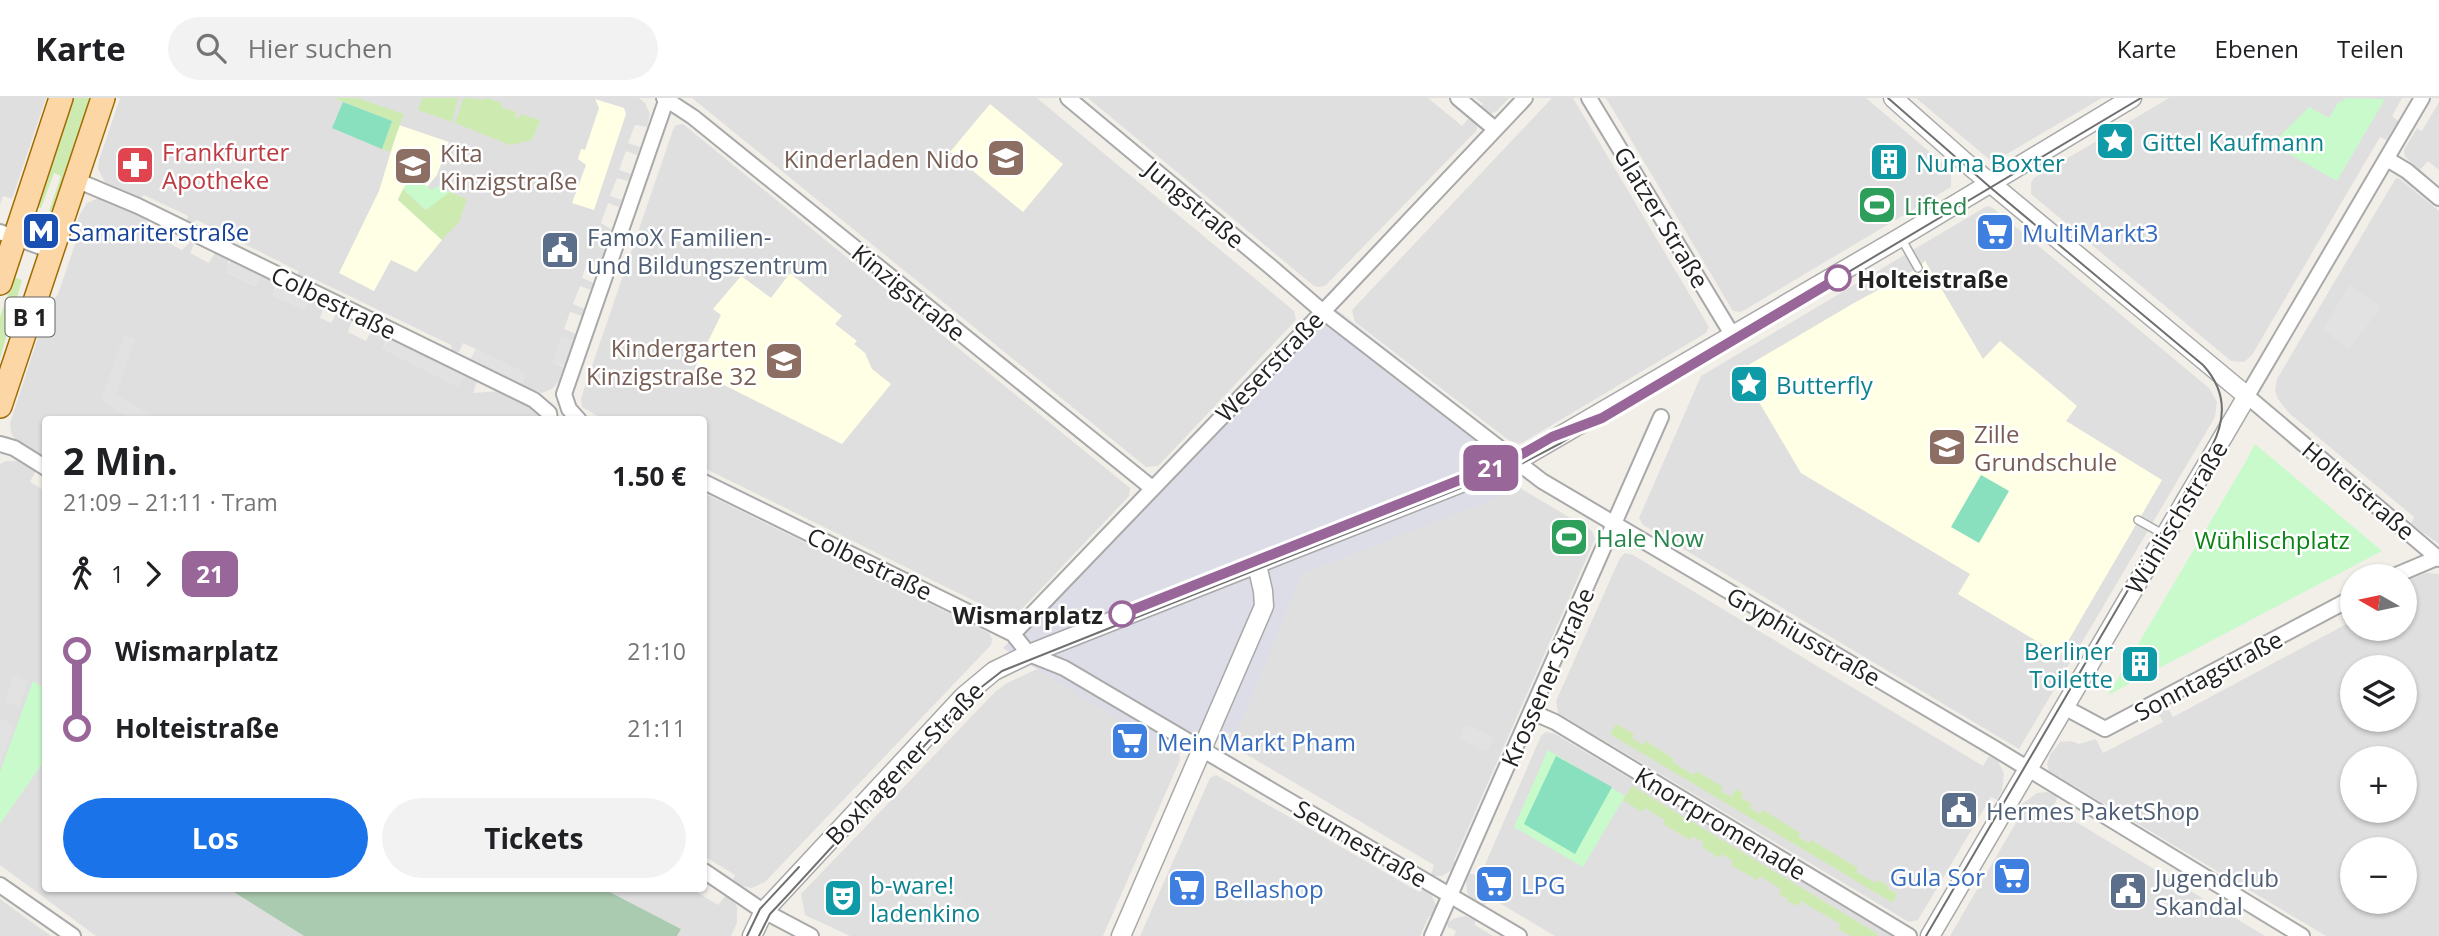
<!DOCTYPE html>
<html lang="de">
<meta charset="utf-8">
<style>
body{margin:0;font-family:"Open Sans",sans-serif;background:#f2f2f2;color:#202124;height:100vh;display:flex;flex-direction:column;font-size:26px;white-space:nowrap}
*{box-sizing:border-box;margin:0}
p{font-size:23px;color:#757577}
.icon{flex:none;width:38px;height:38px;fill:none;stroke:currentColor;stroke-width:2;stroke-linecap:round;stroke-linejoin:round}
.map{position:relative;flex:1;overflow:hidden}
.sheet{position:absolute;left:42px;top:318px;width:665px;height:476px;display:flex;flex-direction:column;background:#fff;border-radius:7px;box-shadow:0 2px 5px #0004}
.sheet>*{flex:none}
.badge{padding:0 14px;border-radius:10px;font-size:24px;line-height:46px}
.needle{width:46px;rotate:279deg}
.buttons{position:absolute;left:2340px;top:466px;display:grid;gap:14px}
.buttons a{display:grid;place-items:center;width:77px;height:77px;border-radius:50%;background:#fff;box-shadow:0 2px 5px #0004;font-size:35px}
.map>.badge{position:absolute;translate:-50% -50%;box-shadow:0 0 0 4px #fff}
.legs{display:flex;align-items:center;gap:10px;height:77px;padding:0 21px;font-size:23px}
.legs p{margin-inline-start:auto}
.head{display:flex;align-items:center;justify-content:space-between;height:119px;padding:0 21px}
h1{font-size:38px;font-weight:700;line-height:52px}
.primary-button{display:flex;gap:14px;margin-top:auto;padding:14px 21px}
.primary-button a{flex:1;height:80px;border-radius:42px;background:#1a73e8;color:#fff;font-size:28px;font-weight:700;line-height:80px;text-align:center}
.primary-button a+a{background:#f2f2f2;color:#202124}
ul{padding:0 21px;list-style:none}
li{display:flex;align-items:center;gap:24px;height:77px;font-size:26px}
li i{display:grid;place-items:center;width:10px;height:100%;margin:0 9px;background:currentColor}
li i::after{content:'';width:18px;height:18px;margin:-9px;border:5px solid;border-radius:50%;background:#fff}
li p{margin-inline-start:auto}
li:first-child i{background:linear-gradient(#0000 50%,currentColor 0)}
li:last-child i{background:linear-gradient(currentColor 50%,#0000 0)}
header{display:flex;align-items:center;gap:42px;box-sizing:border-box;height:98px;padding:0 35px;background:#fff;border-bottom:2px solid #e0e0e0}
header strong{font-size:33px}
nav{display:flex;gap:38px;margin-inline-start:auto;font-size:24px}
.search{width:490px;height:63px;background:#f2f2f2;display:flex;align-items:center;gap:18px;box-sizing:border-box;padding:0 24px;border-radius:38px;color:#757577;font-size:26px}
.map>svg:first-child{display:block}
</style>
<header>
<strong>Karte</strong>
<div class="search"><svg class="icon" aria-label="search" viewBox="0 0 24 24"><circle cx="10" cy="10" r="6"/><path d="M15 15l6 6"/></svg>Hier suchen</div>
<nav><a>Karte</a><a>Ebenen</a><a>Teilen</a></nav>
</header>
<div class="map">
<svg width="2439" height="838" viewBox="0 0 2439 838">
<rect width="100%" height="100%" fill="#f2efe9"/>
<path fill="#e0dfdf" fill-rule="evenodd" d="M0,0H46L12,101L3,98L0,107Z
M120,0H639L645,5L650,16L647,29L635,27L628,45L640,49L637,57L626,53L619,72L631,76L628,83L617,80L610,98L622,102L619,109L608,105L601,125L611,131L602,162L597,164L588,162L582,180L594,185L591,192L580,188L573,206L585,211L582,218L570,214L564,231L576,236L573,243L561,239L553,264L564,269L559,283L552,291L542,295L521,287L525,275L463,245L459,254H452L451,247L306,177L303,180L298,178V173L197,122L191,125L187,122L188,118L144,97L140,100L105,84L98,71L99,62Z
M692,0H1037L1294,213L1296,222L1158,368L1146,369Z
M1088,0H1428L1462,28L1470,19L1477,26V32L1325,188L1318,189L1314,188Z
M1476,0H1509L1496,14L1489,16L1480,10L1483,6Z
M1552,0H1573L1709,229L1706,235L1522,345L1516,346L1511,344L1355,224L1352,212Z
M1606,0H1866L1951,72V89L1741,214L1733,213Z
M1916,0H2102L1995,63L1990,62Z
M2169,0H2402L2392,18L2398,23L2387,42L2380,39L2252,257L2244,264L2231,263L2031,96V85L2034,80Z
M2439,4V72L2428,63L2420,72L2405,59L2404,52L2417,30L2422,33Z
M683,26L1130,390L1129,398L1015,518H1005L704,370V322H605L582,309L581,300L673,32L676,27Z
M2396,80L2400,81L2439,113V446L2411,426L2414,419L2289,315L2278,301L2275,292L2277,281Z
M99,100L107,101L142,118L157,139L163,129L173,133L172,147L182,152L192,142L194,146L190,155L209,165L215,155H217L229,162L226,174L255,188L260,179L264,178L277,185L273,197L304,212L310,202H312L324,208L320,220L331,225L337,215H340L352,222L348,234L366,243L371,234L375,233L387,239L383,251L458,288L463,279L466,278L477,284L473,295L501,293L533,309L542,322H46L45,358H42L15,341L11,335L10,325L48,209L58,196L82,126L77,124L80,116L87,105Z
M1987,108L1993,110L2209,290L2217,304L2215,319L2019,651L1643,427L1639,420L1701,278Z
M6,363H17L34,372L35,374L30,384L45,393L46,791H229L304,838H96L0,767V366Z
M1512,385L1592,433L1595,441L1454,762L1457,766L1455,770L1442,778H1434L1431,777L1434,767L1234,649L1228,644V639L1300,469Z
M704,395L989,535L992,541L991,547L765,784L752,790L739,787L733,782L735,777L704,758Z
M1625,455L1633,457L1983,668L1989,658L1998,663L2004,676L2002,692L1997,702L1991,699L1918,822L1909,824L1558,615L1556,603L1620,460Z
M2426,475L2439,476V838H2326L2049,673L2047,666L2050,657L2060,644L2071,643L2079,646L2096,641L2103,655L2163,624L2156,611L2166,606L2173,619L2352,523V530H2404L2405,483ZM2352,569H2404V621H2352ZM2352,660H2404V712H2352ZM2352,751H2404V803H2352Z
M1045,571L1178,647L1179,651L1180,662L1103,838H850L805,817L801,796L996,593L1007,585L1035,572Z
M1546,634L1555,636L1896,838H1555L1491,800L1484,808L1479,807L1471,802L1467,794L1466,778L1468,775L1480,778L1541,638Z
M1216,677L1419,794L1424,791L1431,796L1437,810L1434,818H1429L1420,838H1140L1210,680Z
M2047,694L2058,698L2053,710L2265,838H1950L2021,716L2017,713L2022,706L2037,695Z
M604,791H692L718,807L726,797L733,802L737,809V825L731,838H677L681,831Z
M0,801L51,838H0Z
M1465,818L1475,822V827L1493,838H1454L1456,833L1448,829L1447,825L1455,820Z"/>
<path fill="#ffffe5" d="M595,1L624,10L626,16L594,112L572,105L586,67L578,61L581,51L585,52L599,10Z
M990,6L1063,66L1023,114L950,54Z
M399,27L449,44L437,77L427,89L414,77L411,78L398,101L442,142L416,174L391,162L374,193L339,175L379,93Z
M1925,163L1983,261L2000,243L2077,308L2066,323L2162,382L2060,557L1958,496L1970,476L1801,375L1740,272L1854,205L1893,184L1918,170Z
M790,175L842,218L835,226L857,243L854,246L865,255L872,271L891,286L842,346L694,272L721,217L713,211L741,178L771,200Z"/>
<path fill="#cdebb0" d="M70,0H93L56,115L49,113L61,78L54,75L41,110L34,108Z
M334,0H357L404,16L390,54L382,51L392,23Z
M422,0H458L452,24L418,12Z
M466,0L482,2L487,0L502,5L501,9L516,14L515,19L519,20L520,16L540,22L532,42L510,47L455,25L463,1Z
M403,91L425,112L450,94L467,101L459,124L442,142L398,102Z
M14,179L22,182L0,261V219Z
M1616,626L1634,636L1632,640L1643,647L1646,643L1674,661L1673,664L1693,677L1696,673L1723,689L1721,693L1731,699L1736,691L1743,695L1741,700L1752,706L1750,710L1760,716L1763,712L1800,735L1798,739L1809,745L1811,742L1858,770L1856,774L1876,785L1878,782L1888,788L1887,790L1897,796L1893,805L1610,636Z
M1632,688L1878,836L1877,838H1851L1838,831L1840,826L1801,803L1798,808L1787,803L1788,801L1779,796L1781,791L1760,778L1757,782L1731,767L1733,763L1722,756L1719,760L1702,749L1704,745L1692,738L1690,742L1663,726L1665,722L1645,710L1642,714L1623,702Z"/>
<path fill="#aacbaf" d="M229,791H604L681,831L677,838H304Z"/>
<path fill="#c8facc" d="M2345,0L2385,1L2337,83L2272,46L2309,9L2329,20L2339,3L2342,4Z
M414,77L431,92L439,88L450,94L426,112L403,91Z
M2255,346L2382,453L2108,597L2245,365Z
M33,583L45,591V662L0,726V674Z
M1548,652L1625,698L1583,769L1514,729Z"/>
<path fill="#88e0be" d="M343,4L392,23L382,51L332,30Z
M1981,377L2009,393L1979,445L1951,429Z
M1556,658L1612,689L1575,756L1524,726Z"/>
<path fill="#e2e2e2" d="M229,161L264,178L260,179L255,188L225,173L230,164Z
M276,184L312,202H310L304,212L273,197L278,187Z
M2349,187L2381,209L2349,251L2323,231Z
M124,237L135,241L116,296L159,322H132L101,302Z
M386,238L466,278L463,279L458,288L383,251L387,242Z
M561,238L573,243L565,268L553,264Z
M476,251L526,275L521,287L470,262Z
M14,577L28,582L19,609L5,604Z
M0,621L14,626L0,667Z
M1465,626L1494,639L1487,654L1459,641Z
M920,781L962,802L954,818L912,797Z"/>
<path fill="#dddde8" d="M1337,212L1513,350L1497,400L1302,476L1237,633L1169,653L1003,550Z"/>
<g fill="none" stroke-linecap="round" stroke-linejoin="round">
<defs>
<path id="service" d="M1901,140L1918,170
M2138,422L2163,436"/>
<path id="minor" d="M664,0L693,19L1152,390
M1068,0L1271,169L1322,213L1542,383L1994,650L2302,838
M1458,0L1495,31
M1589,0L1733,238
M2422,0L2247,298L2439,461
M2387,61L2407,73L2439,100
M76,82L138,108L534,302L549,315L550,322
M0,134L52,153
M579,322L569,311L564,296L667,0
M0,346L14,350L46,370
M704,384L1013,536L1029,556L1064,570L1519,838
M2394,478L2439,459
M1013,536L1336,200L1525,0
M2064,609L2105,631L2352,500
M1532,614L1555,624L1909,838
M704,773L760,811L811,838
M0,787L73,838
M1432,838L1661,319"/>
<path id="tertiary" d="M1893,0L1965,64L2247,298L1930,838
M752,838L764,813L964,598L994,573L1029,556L1517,363L1901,139L2132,0
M1121,838L1264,508L1263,493L1257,467"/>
<path id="primary" d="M0,185L61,0
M0,308L103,0"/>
</defs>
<use href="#service" stroke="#a9a9a9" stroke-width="10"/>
<use href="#minor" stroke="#a9a9a9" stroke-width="18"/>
<use href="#tertiary" stroke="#a9a9a9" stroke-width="21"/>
<use href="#primary" stroke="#a06b00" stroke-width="26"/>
<use href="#service" stroke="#fff" stroke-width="7"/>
<use href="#minor" stroke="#fff" stroke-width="14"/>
<use href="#tertiary" stroke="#fff" stroke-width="18"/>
<use href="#primary" stroke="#fcd6a4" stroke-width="23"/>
<path stroke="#707070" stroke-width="2" d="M1888,0L1991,90L2203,267C2226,292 2227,319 2212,348L1926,838
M747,838L760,811L799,769
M759,838L770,816L786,799L970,598L1002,573L1521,366L1561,345L2141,0"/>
</g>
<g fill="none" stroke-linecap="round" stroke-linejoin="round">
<defs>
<path id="line-1" d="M1122,516L1515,360L1552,339L1602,320L1838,180"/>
</defs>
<use href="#line-1" stroke="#fff" stroke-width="16"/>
<use href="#line-1" stroke="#969" stroke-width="10"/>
</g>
<defs>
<symbol id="sight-square" viewBox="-11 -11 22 22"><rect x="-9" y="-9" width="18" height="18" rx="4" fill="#0f9aa8" stroke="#fff"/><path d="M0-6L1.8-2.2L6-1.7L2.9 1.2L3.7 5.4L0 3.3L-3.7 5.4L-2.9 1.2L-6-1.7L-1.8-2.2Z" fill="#fff"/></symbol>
<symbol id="school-square" viewBox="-11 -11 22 22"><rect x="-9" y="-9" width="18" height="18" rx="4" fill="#8d6e63" stroke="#fff"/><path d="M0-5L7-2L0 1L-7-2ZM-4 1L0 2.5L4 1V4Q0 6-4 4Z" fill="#fff"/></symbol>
<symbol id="building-square" viewBox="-11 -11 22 22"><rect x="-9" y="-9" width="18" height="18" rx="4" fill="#0f9aa8" stroke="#fff"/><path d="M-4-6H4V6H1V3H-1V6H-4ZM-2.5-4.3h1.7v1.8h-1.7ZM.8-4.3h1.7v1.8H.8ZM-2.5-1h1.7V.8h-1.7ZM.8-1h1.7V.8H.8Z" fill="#fff"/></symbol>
<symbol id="pharmacy-square" viewBox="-11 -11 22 22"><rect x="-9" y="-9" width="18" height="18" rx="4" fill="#e0444e" stroke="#fff"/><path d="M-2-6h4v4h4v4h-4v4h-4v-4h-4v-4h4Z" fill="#fff"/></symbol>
<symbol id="stadium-square" viewBox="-11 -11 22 22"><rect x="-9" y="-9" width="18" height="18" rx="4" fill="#2e9e5b" stroke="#fff"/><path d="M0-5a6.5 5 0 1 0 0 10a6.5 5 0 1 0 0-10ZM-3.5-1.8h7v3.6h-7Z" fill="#fff"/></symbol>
<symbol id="metro-square" viewBox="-11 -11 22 22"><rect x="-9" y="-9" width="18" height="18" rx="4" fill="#1a4fb4" stroke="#fff"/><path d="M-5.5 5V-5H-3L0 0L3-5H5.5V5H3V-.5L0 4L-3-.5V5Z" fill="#fff"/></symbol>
<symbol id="supermarket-square" viewBox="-11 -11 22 22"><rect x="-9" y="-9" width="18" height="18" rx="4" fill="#3f7fe0" stroke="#fff"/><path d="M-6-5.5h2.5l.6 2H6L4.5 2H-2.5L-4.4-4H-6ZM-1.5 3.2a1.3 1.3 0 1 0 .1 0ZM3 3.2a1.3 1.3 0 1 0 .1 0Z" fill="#fff"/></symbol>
<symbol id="civic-square" viewBox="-11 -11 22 22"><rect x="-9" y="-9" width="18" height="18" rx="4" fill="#5c6f8a" stroke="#fff"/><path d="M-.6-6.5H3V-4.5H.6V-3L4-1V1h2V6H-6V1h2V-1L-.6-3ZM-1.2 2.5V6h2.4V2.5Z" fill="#fff"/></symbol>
<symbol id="theatre-square" viewBox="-11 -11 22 22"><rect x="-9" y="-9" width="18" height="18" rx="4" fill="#0f9aa8" stroke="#fff"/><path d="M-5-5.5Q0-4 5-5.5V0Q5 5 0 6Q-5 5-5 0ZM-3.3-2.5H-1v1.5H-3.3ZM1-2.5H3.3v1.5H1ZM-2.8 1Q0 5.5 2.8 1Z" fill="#fff"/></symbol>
</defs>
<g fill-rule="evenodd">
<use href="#sight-square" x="2093" y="21" width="44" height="44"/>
<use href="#school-square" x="984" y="38" width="44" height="44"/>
<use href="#building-square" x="1867" y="42" width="44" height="44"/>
<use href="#pharmacy-square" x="113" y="45" width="44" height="44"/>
<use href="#school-square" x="391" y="46" width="44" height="44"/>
<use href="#stadium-square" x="1855" y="85" width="44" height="44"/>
<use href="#metro-square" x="19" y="111" width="44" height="44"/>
<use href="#supermarket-square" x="1973" y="112" width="44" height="44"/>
<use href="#civic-square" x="538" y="130" width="44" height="44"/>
<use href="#school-square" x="762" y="241" width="44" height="44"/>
<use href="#sight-square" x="1727" y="264" width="44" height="44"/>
<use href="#school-square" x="1925" y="327" width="44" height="44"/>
<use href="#stadium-square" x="1547" y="417" width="44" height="44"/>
<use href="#building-square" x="2118" y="544" width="44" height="44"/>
<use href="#supermarket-square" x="1108" y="621" width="44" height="44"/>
<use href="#civic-square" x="1937" y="690" width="44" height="44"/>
<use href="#supermarket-square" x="1990" y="756" width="44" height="44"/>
<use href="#supermarket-square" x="1472" y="764" width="44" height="44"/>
<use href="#supermarket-square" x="1165" y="768" width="44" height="44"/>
<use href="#civic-square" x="2106" y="771" width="44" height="44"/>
<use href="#theatre-square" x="821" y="778" width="44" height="44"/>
</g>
<g fill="#fff" stroke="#969" stroke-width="3.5">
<circle cx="1838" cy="180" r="12"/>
<circle cx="1122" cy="516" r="12"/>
</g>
<g text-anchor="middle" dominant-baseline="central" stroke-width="5" stroke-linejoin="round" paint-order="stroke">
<rect fill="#fff" stroke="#646464" stroke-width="2" x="5.5" y="199.5" width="49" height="39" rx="5"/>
<g font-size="23" font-weight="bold" fill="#222">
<text x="30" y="219">B 1</text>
</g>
<g font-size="24" fill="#0d838f" stroke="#fff" text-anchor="start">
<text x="2142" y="43">Gittel Kaufmann</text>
<text x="1916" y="64">Numa Boxter</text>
<text x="1776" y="286">Butterfly</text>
<text x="2113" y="552" text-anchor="end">Berliner<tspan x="2113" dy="28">Toilette</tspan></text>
<text x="870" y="786">b-ware!<tspan x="870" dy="28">ladenkino</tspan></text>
</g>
<g font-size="24" fill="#be3a42" stroke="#fff" text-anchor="start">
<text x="162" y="53">Frankfurter<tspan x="162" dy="28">Apotheke</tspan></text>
</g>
<g font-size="24" fill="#785e54" stroke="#fff" text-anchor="start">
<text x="440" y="54">Kita<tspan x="440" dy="28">Kinzigstraße</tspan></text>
<text x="979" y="60" text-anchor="end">Kinderladen Nido</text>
<text x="757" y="249" text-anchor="end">Kindergarten<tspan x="757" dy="28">Kinzigstraße 32</tspan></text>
<text x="1974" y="335">Zille<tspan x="1974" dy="28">Grundschule</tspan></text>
</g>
<g font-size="24" fill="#222" stroke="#fff">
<text transform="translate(1195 106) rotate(40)">Jungstraße</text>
<text transform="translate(1662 119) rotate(59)">Glatzer Straße</text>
<text transform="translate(909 194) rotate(39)">Kinzigstraße</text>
<text transform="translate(334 204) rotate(26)">Colbestraße</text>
<text transform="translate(1269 268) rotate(-46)">Weserstraße</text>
<text transform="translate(2359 392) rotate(40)">Holteistraße</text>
<text transform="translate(2176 419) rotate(-59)">Wühlischstraße</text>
<text transform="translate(870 465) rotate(26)">Colbestraße</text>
<text transform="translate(1804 538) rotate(30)">Gryphiusstraße</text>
<text transform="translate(2208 577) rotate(-28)">Sonntagstraße</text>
<text transform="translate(1547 579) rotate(-66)">Krossener Straße</text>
<text transform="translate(904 665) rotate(-46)">Boxhagener Straße</text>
<text transform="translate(1721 725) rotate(31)">Knorrpromenade</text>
<text transform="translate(1361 745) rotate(30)">Seumestraße</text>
</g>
<g font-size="24" fill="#27864d" stroke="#fff" text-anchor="start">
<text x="1904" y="107">Lifted</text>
<text x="1596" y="439">Hale Now</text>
</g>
<g font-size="24" fill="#164399" stroke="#fff" text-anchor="start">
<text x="68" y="133">Samariterstraße</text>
</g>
<g font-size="24" fill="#366cbe" stroke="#fff" text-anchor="start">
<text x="2022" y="134">MultiMarkt3</text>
<text x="1157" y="643">Mein Markt Pham</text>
<text x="1985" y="778" text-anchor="end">Gula Sor</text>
<text x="1521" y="786">LPG</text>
<text x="1214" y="790">Bellashop</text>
</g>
<g font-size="24" fill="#4e5e75" stroke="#fff" text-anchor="start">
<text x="587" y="138">FamoX Familien-<tspan x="587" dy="28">und Bildungszentrum</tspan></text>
<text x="1986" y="712">Hermes PaketShop</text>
<text x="2155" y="779">Jugendclub<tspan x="2155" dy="28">Skandal</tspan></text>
</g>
<g font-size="24" font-weight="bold" fill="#222" stroke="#fff" text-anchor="start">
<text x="1857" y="180">Holteistraße</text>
<text x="1103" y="516" text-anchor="end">Wismarplatz</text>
</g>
<g font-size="24" fill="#0c8416" stroke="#fff">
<text x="2272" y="441">Wühlischplatz</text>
</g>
</g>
</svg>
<div class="buttons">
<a><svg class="needle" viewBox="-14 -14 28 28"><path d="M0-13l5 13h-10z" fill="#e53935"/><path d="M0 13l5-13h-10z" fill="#757577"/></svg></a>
<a><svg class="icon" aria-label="layers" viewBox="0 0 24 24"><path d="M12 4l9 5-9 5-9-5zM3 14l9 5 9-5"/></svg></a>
<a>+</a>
<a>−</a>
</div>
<b class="badge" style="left:1491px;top:370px;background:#969;color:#fff">21</b>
<section class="sheet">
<div class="head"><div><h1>2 Min.</h1><p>21:09 – 21:11 · Tram</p></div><b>1.50 €</b></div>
<div class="legs"><svg class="icon" aria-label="walk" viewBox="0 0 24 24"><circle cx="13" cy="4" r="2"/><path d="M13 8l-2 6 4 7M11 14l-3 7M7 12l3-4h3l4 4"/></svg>1<svg class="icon" aria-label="forward" viewBox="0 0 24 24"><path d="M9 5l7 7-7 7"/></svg><b class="badge" style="background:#969;color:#fff">21</b></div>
<ul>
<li><i style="color:#969"></i><b>Wismarplatz</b><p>21:10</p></li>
<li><i style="color:#969"></i><b>Holteistraße</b><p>21:11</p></li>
</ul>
<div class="primary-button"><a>Los</a><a>Tickets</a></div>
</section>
</div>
